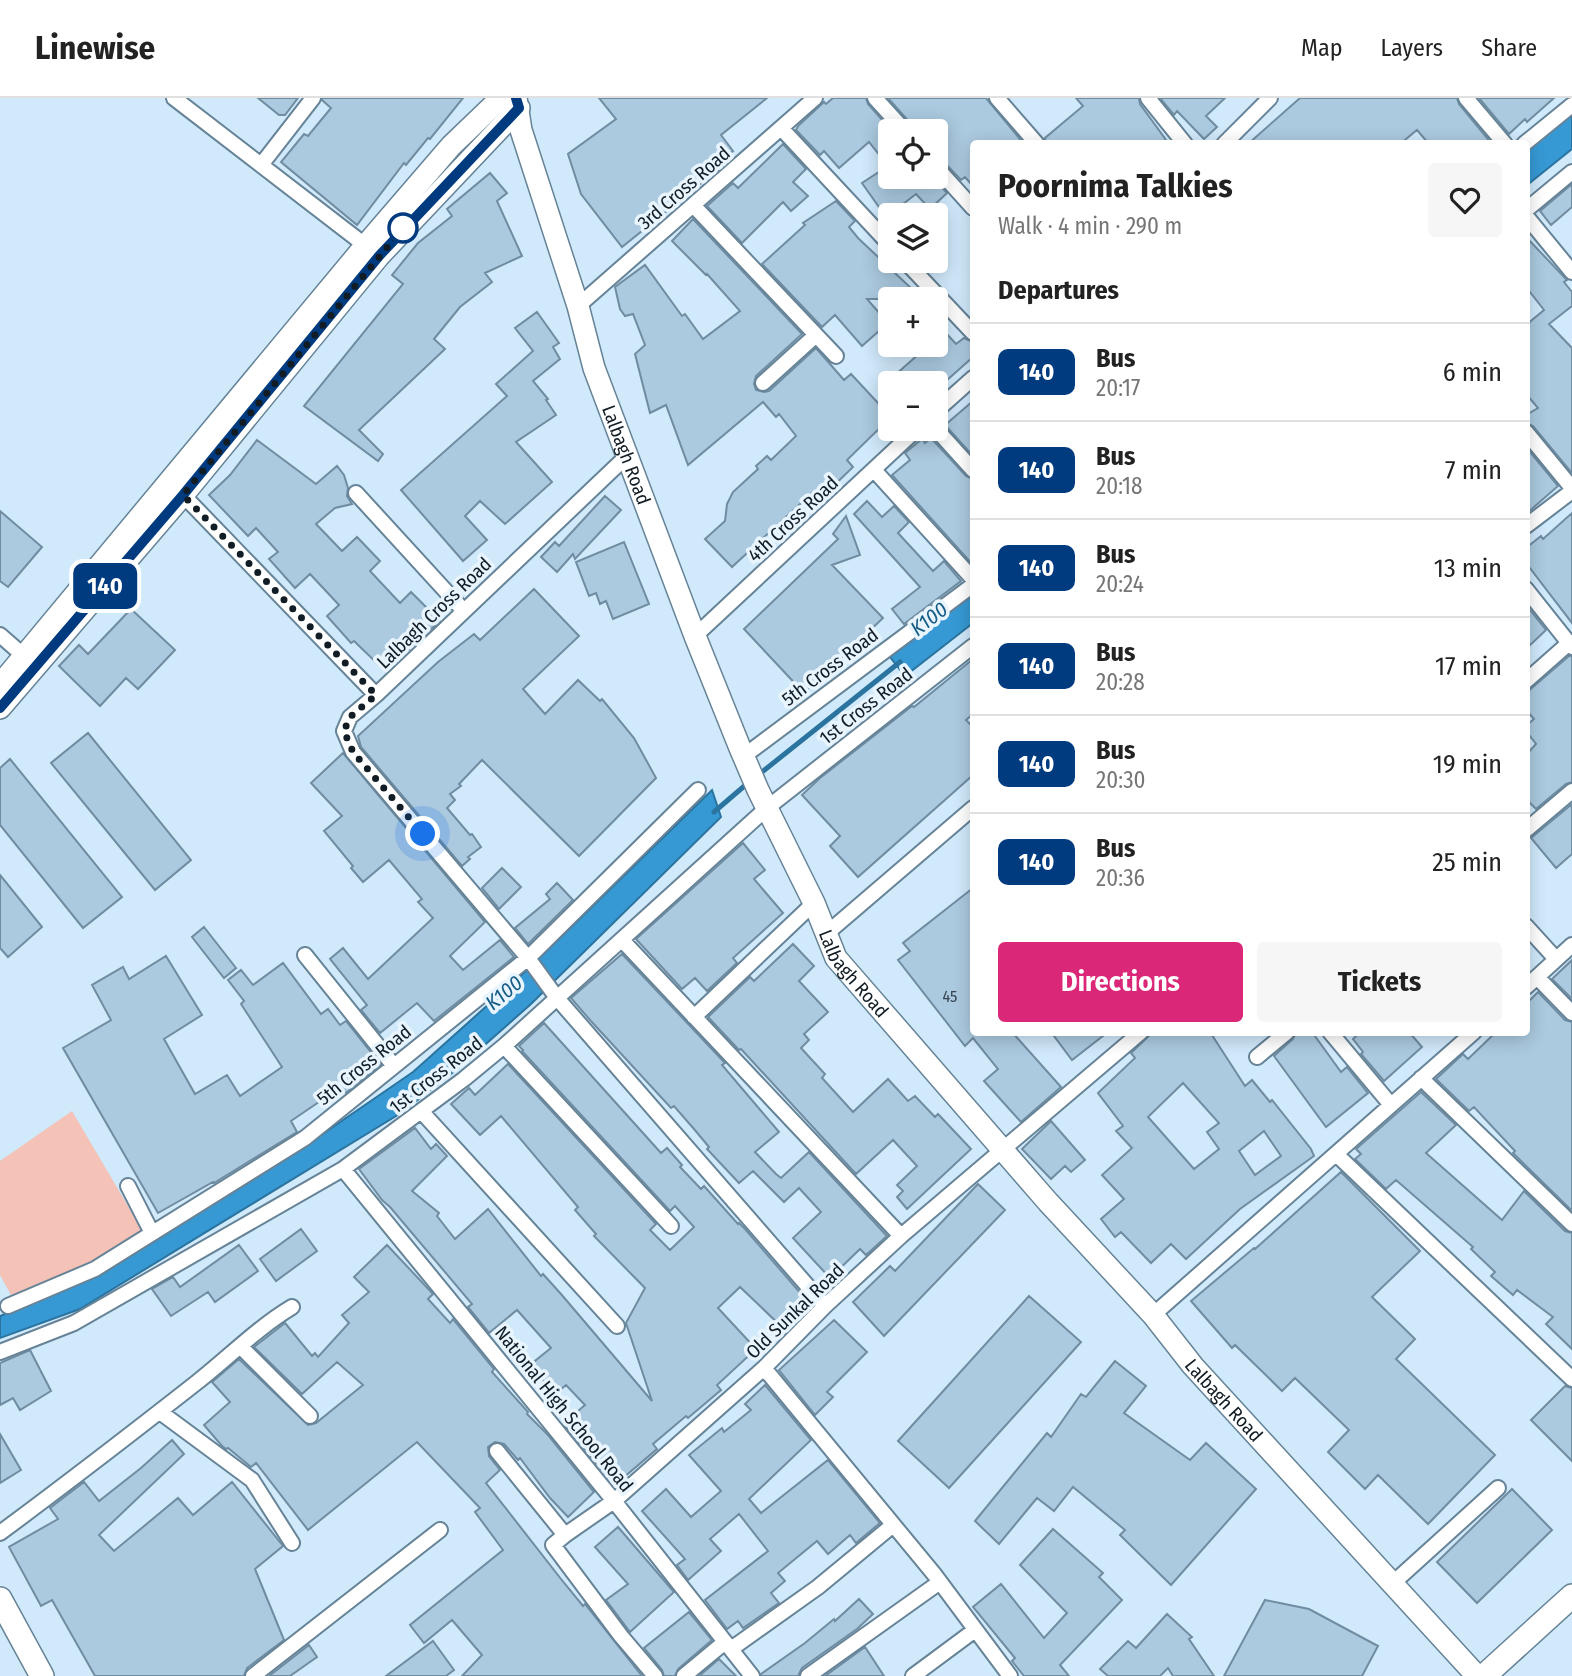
<!DOCTYPE html>
<meta charset="utf-8">
<style>
body{margin:0;font-family:"Fira Sans Condensed",sans-serif;background:#f6f6f6;color:#222;height:100vh;display:flex;flex-direction:column;font-size:26px;white-space:nowrap}
*{box-sizing:border-box;margin:0}
p{font-size:23px;color:#767676}
.icon{flex:none;width:38px;height:38px;fill:none;stroke:currentColor;stroke-width:2;stroke-linecap:round;stroke-linejoin:round}
.map{position:relative;flex:1;overflow:hidden}
.sheet{position:absolute;left:970px;top:42px;width:560px;height:896px;display:flex;flex-direction:column;background:#fff;border-radius:7px;box-shadow:0 4px 18px #0003}
.sheet>*{flex:none}
.badge{padding:0 14px;border-radius:10px;font-size:24px;line-height:46px}
.controls{position:absolute;left:878px;top:21px;display:grid;gap:14px}
.controls a{display:grid;place-items:center;width:70px;height:70px;border-radius:7px;background:#fff;box-shadow:0 4px 18px #0003;font-size:35px}
.you{position:absolute;width:35px;height:35px;margin:-18px;border:5px solid #fff;border-radius:50%;background:#1a73e8;box-shadow:0 0 0 10px #1a73e833}
.map>.badge{position:absolute;translate:-50% -50%;box-shadow:0 0 0 4px #fff}
h2{padding:0 28px;font-size:26px;line-height:63px}
.round{display:grid;place-items:center;flex:none;width:74px;height:74px;border-radius:7px;background:#f6f6f6}
.summary{display:flex;align-items:center;justify-content:space-between;height:119px;padding:0 28px}
h1{font-size:33px;font-weight:700;line-height:52px}
.cta{display:flex;gap:14px;margin-top:auto;padding:14px 28px}
.cta a{flex:1;height:80px;border-radius:7px;background:#db2777;color:#fff;font-size:28px;font-weight:700;line-height:80px;text-align:center}
.cta a+a{background:#f6f6f6;color:#222}
ul{padding:0;list-style:none}
li{display:flex;align-items:center;gap:21px;height:98px;padding:0 28px;border-top:2px solid #e0e0e0}
li div{flex:1}
li b{display:block;font-size:26px}
li em{font-style:normal}
li .badge{min-width:77px;font-weight:700;text-align:center}
header{display:flex;align-items:center;gap:42px;box-sizing:border-box;height:98px;padding:0 35px;background:#fff;border-bottom:2px solid #e0e0e0}
header strong{font-size:33px}
nav{display:flex;gap:38px;margin-inline-start:auto;font-size:24px}
.map>svg:first-child{display:block}
</style>
<header>
<strong>Linewise</strong>
<nav><a>Map</a><a>Layers</a><a>Share</a></nav>
</header>
<div class="map">
<svg width="1572" height="1578" viewBox="0 0 1572 1578">
<rect width="100%" height="100%" fill="#d0e9fb"/>
<path fill="#f4c2b6" d="M72,1013L142,1132L91,1166L12,1199L0,1177V1063Z"/>
<path fill="#3699d4" stroke="#2b749f" stroke-width="2" d="M1572,13V51L1526,88V50Z
M973,496V525L905,578L890,559Z
M712,692L721,719L531,906L461,968L401,1015L80,1211L0,1240V1218L100,1177L314,1042L413,974L528,871Z"/>
<g fill="none" stroke-linecap="round" stroke-linejoin="round">
<path stroke="#2b749f" stroke-width="5" d="M757,678L900,564
M714,714L749,684"/>
</g>
<path fill="#abc9df" stroke="#6f8ca1" stroke-width="2" fill-rule="evenodd" d="M258,0H298L285,17H279Z
M322,0H463L430,41L428,40L406,67L404,65L357,127L281,64L304,36L308,38L331,10L322,2Z
M599,0H767L721,37L733,53L715,67L719,71L622,149L581,96L568,56L616,21Z
M833,0H866L868,6L892,33L891,79H932L947,95L930,111L916,96L886,119L862,85L888,68L869,44L839,70L824,53L820,57L796,32L798,28L824,4L826,6Z
M888,0H986L1024,46H973V88L965,79L961,82L943,63L936,60V33H914L912,27Z
M1076,0H1139L1140,6L1169,46H1046L1045,40L1083,8Z
M1160,0H1225L1206,18L1217,29L1204,41L1177,13L1174,17Z
M1300,0H1457L1459,6L1492,46H1429L1417,32L1400,46H1248Z
M1479,0H1554L1527,24L1525,21L1509,36Z
M783,46L806,71L793,84L808,98L791,113L783,104L742,145L707,108L733,85L738,90Z
M490,75L507,95L497,103L522,158L485,175L492,184L460,209L434,241L445,251L359,332L383,356L378,363L304,308L403,186L392,177L418,145L452,118L447,111Z
M1572,86V109L1551,127L1540,113Z
M836,103L855,123L849,129L858,140L913,192L904,201H867L888,225L862,248L835,217L822,229L762,166L805,127L803,125Z
M693,121L802,236L756,278L754,286L756,292L764,294L769,293L816,250L844,282L851,276L891,319L847,362L853,369L820,401L813,394L732,469L705,441L725,423L727,406L733,394L758,371L756,368L767,358L771,362L796,338L779,316L776,319L763,304L688,367L666,307L650,315L635,256L645,247L633,216L625,218L620,211L615,189L645,167L682,218L685,216L703,241L740,213L707,176L706,177L672,143Z
M1526,139L1567,182L1564,184L1572,194V208L1549,226L1572,250V375L1533,328L1526,325V317L1538,310L1526,296V227L1544,212L1526,189Z
M537,214L559,245L553,249L560,261L533,283L548,301L546,302L556,317L516,344L552,384L505,426L480,403L465,418L487,442L463,463L401,392L507,298L496,286L533,253L515,230Z
M944,233L956,246L964,240L973,244V259L938,290L936,285H886L929,247H936V240Z
M973,303V358L945,327Z
M931,340L966,378L973,381V467L892,377L910,362L905,355L922,341L925,345Z
M257,342L316,386L337,368L344,377L348,390L347,398L352,406L335,410L316,426L342,453L357,439L380,463L370,473L400,505L411,494L440,523L385,573L354,543L351,545L327,518L339,507L310,476L295,490L269,461L278,454L256,430L248,438L209,397L230,377Z
M1526,349L1558,388L1526,416Z
M605,398L621,412L575,461L573,456L557,474L541,459L555,444L559,448Z
M867,403L882,419L894,408L909,424L898,435L933,473L944,463L961,483L904,526L892,511L920,489L854,416Z
M0,413L42,449L8,489L0,483Z
M1572,415V525L1526,465V450L1541,438L1543,441Z
M846,418L860,457L832,467L883,520L804,595L744,531L838,441L833,436Z
M624,444L649,506L613,521L606,503L600,506L596,495L589,498L576,464Z
M534,491L579,538L523,591L545,616L578,582L600,603L602,601L634,640L656,680L579,758L482,662L459,686L461,688L450,696L455,702L447,710L470,737L472,736L481,749L468,759L470,761L462,768L361,649L358,638L438,564L474,536L480,542Z
M1526,507L1546,532L1526,551Z
M131,511L175,552L138,591L126,580L100,608L59,568L79,547L88,556Z
M1569,558H1572V684L1566,686L1536,711L1526,701V657L1536,646L1526,633V628L1534,621L1526,612V595Z
M973,561V616L966,622L973,629V677L858,779L830,748L840,738L802,697L820,680L912,608L914,609Z
M88,635L191,762L155,792L51,665Z
M343,655L485,824L450,858L463,872L500,842L514,859L434,923L417,905L380,935L361,912L367,907L330,861L343,850L368,881L433,820L418,804L422,801L389,762L363,784L351,770L353,768L324,733L342,718L311,685Z
M10,661L122,799L83,830L0,727V670Z
M1572,706V756L1556,770L1531,740Z
M743,745L765,772L754,781L783,815L733,860L737,865L707,893L695,880L682,891L636,841Z
M502,770L521,789L499,811L482,790Z
M0,777L42,829L8,859L0,850Z
M557,785L573,802L528,846L515,830L550,801L546,796Z
M973,790V934H1012L1061,989L1021,1024L984,983L998,971L973,940L965,948L898,862L910,853L903,845Z
M204,829L236,870L224,880L192,839Z
M793,846L814,868L799,883L828,914L804,936L809,942L801,950L825,976L822,980L853,1014L888,981L908,1003L915,998L935,1019L938,1016L971,1051L907,1111L897,1099L903,1093L897,1087L917,1068L893,1042L856,1076L741,951L739,952L708,919L750,879L754,883Z
M622,856L725,965L722,967L779,1034L755,1054L776,1076L781,1080L809,1054L887,1138L866,1157L860,1151L830,1180L793,1140L821,1114L799,1090L784,1104L753,1073L739,1085L707,1051L709,1049L694,1031L674,1008L671,1010L590,922L571,900Z
M166,858L202,917L164,941L195,996L227,977L240,998L282,969L241,906L244,903L228,882L241,872L253,887L283,865L321,916L328,911L340,927L346,923L381,967L346,995L341,989L291,1023L297,1034L214,1085L213,1084L158,1115L63,950L111,922L92,887L123,869L129,881Z
M1572,862V901L1552,881Z
M1538,894L1565,922L1572,924V1113L1513,1055L1515,1053L1474,1009L1469,1013L1436,981L1463,956L1468,961L1496,934H1526V906Z
M544,925L661,1055L667,1050L682,1067L680,1069L701,1091L704,1088L738,1126L739,1125L745,1131L809,1205L784,1231L740,1189L718,1210L756,1251L717,1287L721,1292L688,1320L686,1318L653,1346L657,1351L617,1385L611,1378L608,1380L563,1326L585,1307L566,1287L555,1296L530,1267L551,1250L517,1212L489,1235L468,1209L472,1206L390,1109L382,1102L359,1071L415,1030L431,1051L436,1046L447,1058L412,1093L439,1115L437,1118L455,1141L488,1111L541,1178L543,1176L561,1196L652,1303L626,1225L645,1190L594,1138L596,1136L575,1112L578,1109L501,1018L480,1037L451,1006L469,990L475,997L508,966L656,1126L650,1132L670,1152L694,1129L675,1108L670,1113L522,953L523,952L519,948Z
M1051,934H1108L1072,962Z
M1153,934H1210L1245,988L1252,982L1270,1004L1272,1002L1311,1051L1314,1058L1240,1111L1186,1161L1171,1146L1151,1165L1121,1134L1115,1139L1101,1121L1124,1101L1102,1077L1132,1050L1116,1033L1123,1028L1098,995L1135,960L1131,955ZM1183,985L1219,1025L1207,1034L1219,1051L1194,1071L1148,1019ZM1264,1033L1281,1058L1255,1077L1239,1053Z
M1296,934H1312L1341,974L1347,969L1368,995L1326,1029L1274,958L1293,941Z
M1360,934H1409L1422,949L1384,983L1361,956L1363,954L1353,941Z
M1421,994L1456,1027L1426,1055L1502,1122L1524,1093L1565,1133L1572,1135V1251L1546,1226L1553,1219L1517,1192L1513,1197L1491,1178L1495,1174L1471,1151L1473,1149L1396,1082L1386,1091L1355,1061L1361,1056L1356,1051Z
M1051,1023L1085,1062L1071,1074L1065,1068L1051,1081L1022,1051Z
M1341,1074L1420,1153L1372,1199L1415,1241L1396,1261L1495,1357L1428,1426L1378,1377L1365,1391L1328,1354L1349,1332L1295,1280L1282,1293L1235,1247L1232,1250L1191,1203L1254,1150L1255,1151Z
M978,1086L1005,1112L884,1238L853,1204L890,1168L895,1173Z
M301,1131L317,1153L276,1183L260,1161Z
M239,1147L258,1173L215,1204L208,1194L171,1218L152,1191L173,1179L180,1189Z
M387,1147L433,1196L428,1201L450,1225L453,1221L494,1271L492,1274L528,1314L527,1316L548,1337L594,1394L568,1419L550,1400L520,1360L518,1362L504,1346L495,1344L488,1349L489,1358L500,1372L486,1385L561,1481L583,1508L585,1506L642,1578H462L482,1557L452,1522L424,1545L410,1527L503,1452L475,1414L480,1410L417,1344L308,1432L256,1365L251,1369L228,1350L226,1351L222,1348L204,1327L230,1304L212,1284L239,1261L308,1327L316,1325L363,1287L337,1264L302,1296L254,1249L285,1225L312,1258L315,1255L318,1259L349,1225L342,1217L369,1194L354,1179Z
M1029,1198L1081,1244L949,1390L898,1343Z
M834,1222L867,1254L827,1294L833,1299L815,1317L779,1272Z
M30,1252L51,1293L20,1312L13,1300L0,1307V1265Z
M1115,1263L1146,1288L1124,1315L1190,1362L1206,1345L1256,1391L1171,1487L1120,1437L1125,1432L1073,1389L1054,1413L1037,1400L999,1446L975,1423L1047,1335L1051,1339L1081,1296L1086,1299Z
M765,1287L811,1342L749,1401L761,1415L828,1362L880,1425L856,1445L850,1437L828,1456L817,1443L778,1475L785,1483L771,1495L779,1505L743,1530L738,1523L727,1531L705,1502L768,1453L739,1416L710,1441L721,1453L688,1482L677,1467L685,1461L642,1413L666,1391L691,1419L721,1393L689,1357L722,1330L724,1334L751,1312L745,1306Z
M1565,1288L1572,1290V1363L1531,1322Z
M0,1336L21,1372L0,1385Z
M172,1342L184,1356L99,1437L114,1453L178,1400L193,1417L232,1384L283,1448L255,1471L284,1542L247,1570L244,1578H95L52,1502L41,1508L9,1449L58,1421L50,1410L84,1384L99,1403L141,1370Z
M1512,1391L1552,1432L1477,1505L1437,1464Z
M618,1429L674,1494L630,1534L606,1502L628,1486L595,1449Z
M1053,1431L1103,1475L1099,1479L1122,1502L1060,1567L1069,1578H1024L1012,1563L1015,1560L973,1509L1001,1486L1044,1540L1067,1515L1020,1467Z
M859,1501L873,1516L857,1531L802,1570L798,1578H761V1576L805,1545L834,1521L835,1523Z
M1265,1502L1309,1511L1378,1548L1362,1578H1224Z
M689,1514L712,1542L678,1571L675,1578H664L662,1572L644,1550Z
M1167,1516L1192,1539L1189,1541L1214,1578H1173L1168,1570L1160,1578H1108L1100,1571L1128,1543L1136,1550Z
M433,1543L454,1572L446,1578H386Z
M309,1547L317,1559L290,1578H269Z
M865,1549L884,1578H825Z
M719,1561L736,1578H699Z"/>
<g fill="none" stroke-linecap="round" stroke-linejoin="round">
<defs>
<path id="minor" d="M174,0L370,151
M875,0L905,33
M997,0L1037,46
M1148,0L1185,46
M1466,0L1505,46
M781,30L891,148
M1224,46L1270,0
M1524,46L1572,7
M261,67L313,0
M936,69L973,110
M693,107L836,258
M1526,112L1572,74
M1526,118L1572,174
M905,163L973,235
M578,208L815,0
M763,285L816,237
M936,313L973,280
M936,331L973,372
M1526,334L1572,390
M874,372L973,481
M356,395L464,513
M183,397L376,597L628,357
M1526,428L1572,393
M1526,491L1572,549
M0,537L24,558
M695,538L917,331
M1526,583L1569,545
M376,597L350,619L344,633L353,654L528,860L557,900L825,1208
M744,658L973,487
M1526,732L1572,693
M1526,828L1556,861
M826,836L973,710
M622,842L901,1138
M305,857L394,968
M1537,879L1572,915
M1526,889L1572,847
M694,919L814,805
M1330,934L1391,1007
M504,948L671,1128
M1257,959L1287,934
M1421,980L1572,1126
M421,1013L617,1228
M1336,1056L1572,1281
M343,1071L614,1403L752,1578
M128,1088L152,1135
M8,1208L95,1171L305,1040L528,860L698,692
M1153,1217L1474,934
M241,1249L310,1318
M0,1254L74,1225L343,1071L464,981L504,948L767,710L973,548
M764,1270L934,1476L1010,1578
M160,1314L252,1382L292,1445
M497,1353L565,1437L614,1403L764,1270L825,1208L901,1138L1141,934
M0,1435C66,1386 131,1336 196,1285C228,1260 257,1230 292,1209
M565,1437L553,1447L621,1538L655,1578
M1392,1486L1498,1390
M731,1551L818,1489L893,1427
M253,1578L440,1432
M684,1578L725,1544
M808,1578L940,1484
M913,1578L975,1532"/>
<g id="secondary">
<path id="s1" d="M516,0L521,32L578,208L594,270L695,538L740,650L758,692L814,805L836,860L1048,1104L1153,1217L1193,1268L1477,1578"/>
<path d="M0,587L365,148L451,48L501,0"/>
<path d="M0,610L183,397L379,158L519,10"/>
</g>
<path id="primary" d="M0,1501L42,1578
M1484,1578L1572,1498"/>
</defs>
<use href="#minor" stroke="#668397" stroke-width="18"/>
<use href="#secondary" stroke="#668397" stroke-width="24"/>
<use href="#primary" stroke="#668397" stroke-width="26"/>
<use href="#minor" stroke="#fff" stroke-width="14"/>
<use href="#secondary" stroke="#fff" stroke-width="21"/>
<use href="#primary" stroke="#fff" stroke-width="23"/>
</g>
<g fill="none" stroke-linecap="round" stroke-linejoin="round">
<defs>
<path id="line" d="M0,610L183,397L379,158L519,10L516,0"/>
</defs>
<use href="#line" stroke="#fff" stroke-width="16"/>
<use href="#line" stroke="#003b80" stroke-width="10"/>
<path stroke="#111c24" stroke-width="7" stroke-dasharray="0 12.6" d="M403,130L183,397L376,597L350,619L344,633L353,654L423,736"/>
</g>
<circle fill="#fff" stroke="#003b80" stroke-width="3.5" cx="403" cy="130" r="14"/>
<g text-anchor="middle" dominant-baseline="central" stroke-width="7" stroke-linejoin="round" paint-order="stroke">
<g font-size="16" fill="#384753">
<text x="950" y="898">45</text>
</g>
<g font-size="19" fill="#111c24" stroke="#e8f4fe">
<text transform="translate(684 90) rotate(-41)">3rd Cross Road</text>
<text stroke="none"><textPath href="#s1" startOffset="374">Lalbagh Road</textPath></text>
<text transform="translate(793 421) rotate(-43)">4th Cross Road</text>
<text transform="translate(434 515) rotate(-44)">Lalbagh Cross Road</text>
<text transform="translate(830 569) rotate(-37)">5th Cross Road</text>
<text transform="translate(866 608) rotate(-38)">1st Cross Road</text>
<text stroke="none"><textPath href="#s1" startOffset="942">Lalbagh Road</textPath></text>
<text transform="translate(364 967) rotate(-39)">5th Cross Road</text>
<text transform="translate(436 977) rotate(-38)">1st Cross Road</text>
<text transform="translate(795 1213) rotate(-44)">Old Sunkal Road</text>
<text stroke="none"><textPath href="#s1" startOffset="1508">Lalbagh Road</textPath></text>
<text transform="translate(564 1311) rotate(51)">National High School Road</text>
</g>
<g font-size="21" font-style="italic" fill="#155c84" stroke="#e8f4fe">
<text transform="translate(929 521) rotate(-38)">K100</text>
<text transform="translate(504 895) rotate(-40)">K100</text>
</g>
</g>
</svg>
<div class="controls">
<a><svg class="icon" aria-label="locate" viewBox="0 0 24 24"><circle cx="12" cy="12" r="6"/><path d="M12 2v4M12 18v4M2 12h4M18 12h4"/></svg></a>
<a><svg class="icon" aria-label="layers" viewBox="0 0 24 24"><path d="M12 4l9 5-9 5-9-5zM3 14l9 5 9-5"/></svg></a>
<a>+</a>
<a>−</a>
</div>
<div class="you" style="left:423px;top:736px"></div>
<b class="badge" style="left:105px;top:488px;background:#003b80;color:#fff">140</b>
<section class="sheet">
<div class="summary"><div><h1>Poornima Talkies</h1><p>Walk · 4 min · 290 m</p></div><a class="round"><svg class="icon" aria-label="heart" viewBox="0 0 24 24"><path d="M12 20l-8-8c-3-5 5-10 8-4 3-6 11-1 8 4z"/></svg></a></div>
<h2>Departures</h2>
<ul>
<li><span class="badge" style="background:#003b80;color:#fff">140</span><div><b>Bus</b><p>20:17</p></div><em>6 min</em></li>
<li><span class="badge" style="background:#003b80;color:#fff">140</span><div><b>Bus</b><p>20:18</p></div><em>7 min</em></li>
<li><span class="badge" style="background:#003b80;color:#fff">140</span><div><b>Bus</b><p>20:24</p></div><em>13 min</em></li>
<li><span class="badge" style="background:#003b80;color:#fff">140</span><div><b>Bus</b><p>20:28</p></div><em>17 min</em></li>
<li><span class="badge" style="background:#003b80;color:#fff">140</span><div><b>Bus</b><p>20:30</p></div><em>19 min</em></li>
<li><span class="badge" style="background:#003b80;color:#fff">140</span><div><b>Bus</b><p>20:36</p></div><em>25 min</em></li>
</ul>
<div class="cta"><a>Directions</a><a>Tickets</a></div>
</section>
</div>
